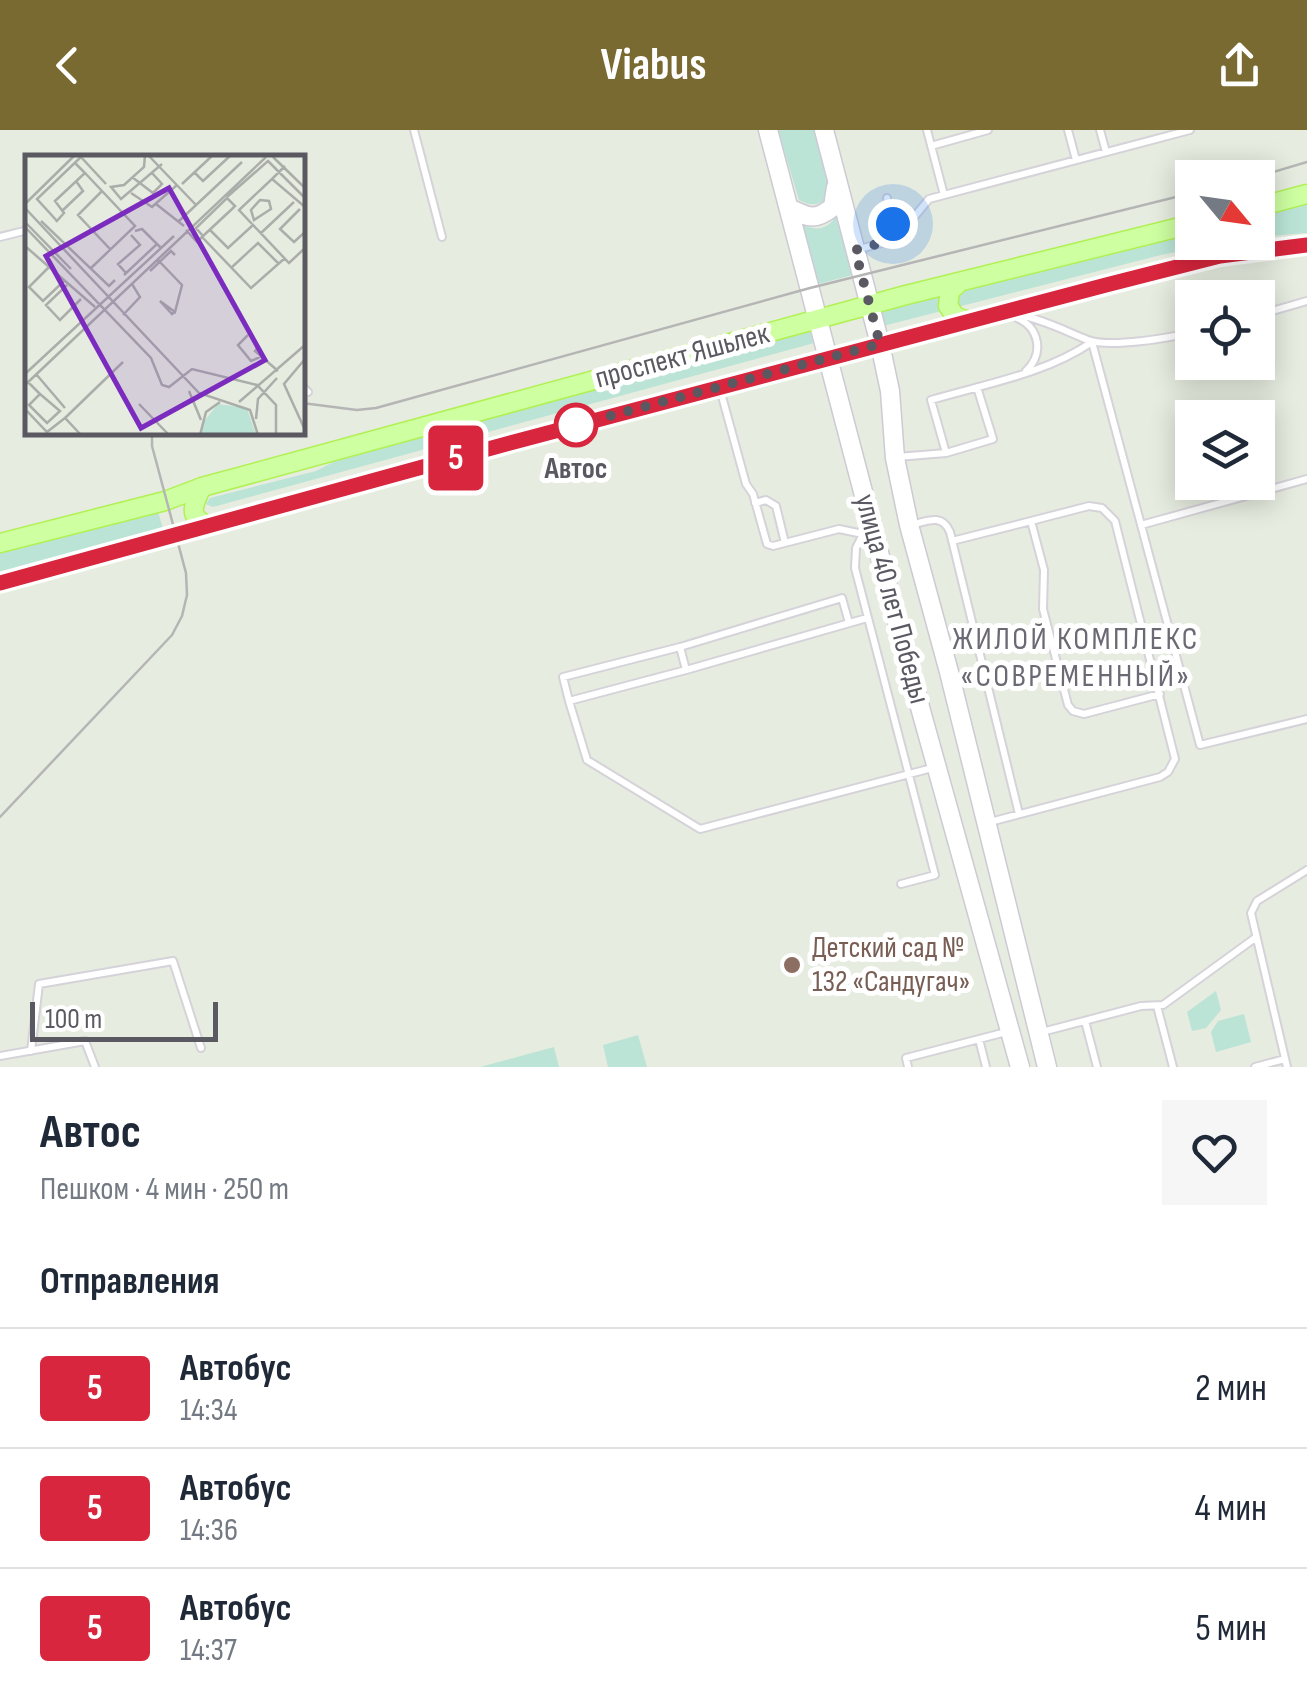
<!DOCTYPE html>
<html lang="ru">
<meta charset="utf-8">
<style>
body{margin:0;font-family:"Sofia Sans Condensed",sans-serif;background:#f6f6f7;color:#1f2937;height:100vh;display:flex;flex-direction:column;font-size:38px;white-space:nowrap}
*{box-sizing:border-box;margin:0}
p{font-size:32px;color:#747a83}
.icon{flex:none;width:55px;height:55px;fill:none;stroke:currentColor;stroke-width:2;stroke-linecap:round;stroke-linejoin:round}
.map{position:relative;height:937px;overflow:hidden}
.sheet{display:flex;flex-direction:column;background:#fff;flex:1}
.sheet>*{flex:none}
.badge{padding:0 20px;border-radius:8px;font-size:35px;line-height:65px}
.needle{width:65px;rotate:119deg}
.buttons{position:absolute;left:1175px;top:30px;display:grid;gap:20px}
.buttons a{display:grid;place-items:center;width:100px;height:100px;border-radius:0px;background:#fff;box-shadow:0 5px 25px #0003;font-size:50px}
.scale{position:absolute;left:30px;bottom:25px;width:188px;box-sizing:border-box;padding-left:10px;border:5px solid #5a5861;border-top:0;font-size:28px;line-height:35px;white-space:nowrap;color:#5a5861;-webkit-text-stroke:8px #fff;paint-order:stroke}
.you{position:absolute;width:50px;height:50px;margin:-25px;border:8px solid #fff;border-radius:50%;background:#1a73e8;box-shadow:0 0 0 15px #1a73e833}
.map>.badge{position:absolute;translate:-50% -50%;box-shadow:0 0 0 5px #fff}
h2{padding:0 40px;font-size:38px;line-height:90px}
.round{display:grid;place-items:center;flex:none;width:105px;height:105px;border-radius:0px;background:#f6f6f7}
.head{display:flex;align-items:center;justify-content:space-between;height:170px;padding:0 40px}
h1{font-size:48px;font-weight:700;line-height:75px}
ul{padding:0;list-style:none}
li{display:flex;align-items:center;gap:30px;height:120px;padding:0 40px;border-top:2px solid #e0e1e3}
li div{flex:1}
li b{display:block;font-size:38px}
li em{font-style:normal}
li .badge{min-width:110px;font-weight:700;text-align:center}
header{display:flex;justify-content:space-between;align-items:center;height:130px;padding:0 40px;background:#796a31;color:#fff;font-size:45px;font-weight:700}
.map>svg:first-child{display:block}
</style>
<header><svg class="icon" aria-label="back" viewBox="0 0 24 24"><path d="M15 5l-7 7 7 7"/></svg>Viabus<svg class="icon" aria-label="share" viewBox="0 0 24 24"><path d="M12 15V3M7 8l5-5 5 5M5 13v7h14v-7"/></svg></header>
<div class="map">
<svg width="1307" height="937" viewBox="0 0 1307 937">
<rect width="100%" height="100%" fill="#e6ecdf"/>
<path fill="#bbe4d7" d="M778,0H817L829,41L828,68C818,76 810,76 799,70Z
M1307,67V103L1258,107V81Z
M838,84L853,145L818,154L802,94C819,103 828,98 838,84Z
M1192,98V112L1222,113L1161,125L883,196L879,181Z
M814,197L818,212L213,377L206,374L210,368L316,341L349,324Z
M158,382L163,398L0,442V423Z
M1216,861L1221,880L1206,898L1192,901L1187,882Z
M1244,884L1251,912L1216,922L1211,902L1218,891Z
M638,905L647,937H608L603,915Z
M554,917L559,937H480Z"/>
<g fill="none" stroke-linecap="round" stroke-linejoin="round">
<defs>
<path id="lane" d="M414,0L442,107
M927,0L944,65
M1068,0L1076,30
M1100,0L1106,22
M931,16L988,0
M887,68L896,108
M0,107L28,100
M856,120L896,109L929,69L1190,0
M1020,185C1045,190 1065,201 1088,210C1110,218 1170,208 1192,202
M1258,185L1307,171
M1017,188C1040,198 1044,224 1026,241
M1092,212L1200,615L1307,589
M302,256L308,262
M720,259L746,354L753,364L767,414L773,416L839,399L863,404
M946,323L931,270C985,254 1045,244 1092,212
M897,327L946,323L993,309L977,257
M755,373L766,370L776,376L785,413
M911,395C927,391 942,383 950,402L1019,684
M1141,395L1307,349
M867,396L856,418L855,438L935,745L901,754
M952,411L1031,391L1044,440L1043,479L1068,575L1073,581L1084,584L1160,564
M680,517L842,468L849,493
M686,540L867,488
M569,571L563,547L680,517L686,540L569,571L587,630L700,699L936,637
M990,692L1160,647L1168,642L1175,629L1115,391L1102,378L1089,376L1031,391
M1157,876L1173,937
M1085,891L1097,937
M1042,902L1141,876L1163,875L1255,808
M979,909L986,937
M31,921L39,854L173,831L201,918
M0,926L85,911L95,937
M908,937L906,928L1010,901
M1255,937L1285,929
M1287,937L1251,783L1257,771L1307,740"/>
<path id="secondary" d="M768,0L913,552L1020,937
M824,0L880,214L890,261L895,328L909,395L949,542L1047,937
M789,78C808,87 814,92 833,77L836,57"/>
<path id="primary" d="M1258,77L1307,64
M960,152L950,161L948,176L956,187L970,191
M202,357C194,373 186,387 208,395
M0,413L165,371L202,357L906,165L1192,94
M0,453L510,313L1140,146L1220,126L1307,115"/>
</defs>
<use href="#lane" stroke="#d5d2d9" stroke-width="10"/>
<use href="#secondary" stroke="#cdcad4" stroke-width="21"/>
<use href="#primary" stroke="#b1f153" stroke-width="21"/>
<use href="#lane" stroke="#fff" stroke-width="6"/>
<use href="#secondary" stroke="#fff" stroke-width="18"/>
<use href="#primary" stroke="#ceffa1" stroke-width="18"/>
<path stroke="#b6b5b6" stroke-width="2.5" d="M1253,48L1307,32
M302,273L357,280L376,278L810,158L1192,63
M0,687L172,505L182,486L187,465L186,443L152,316V302"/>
</g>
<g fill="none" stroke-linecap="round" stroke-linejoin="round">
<defs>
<path id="line" d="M0,453L510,313L1106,155L1220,126L1307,115"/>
</defs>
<use href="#line" stroke="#fff" stroke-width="22"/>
<use href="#line" stroke="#d7263d" stroke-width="15"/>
<path stroke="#5a5861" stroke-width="10" stroke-dasharray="0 18" d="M576,295L880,214L855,120L896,109L893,94"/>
</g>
<circle fill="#fff" stroke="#d7263d" stroke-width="5" cx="576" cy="295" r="20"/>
<circle fill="#8d6e63" stroke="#fff" stroke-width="4" cx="792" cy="835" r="10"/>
<g text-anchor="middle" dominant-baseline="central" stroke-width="10" stroke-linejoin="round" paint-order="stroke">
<g font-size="30" fill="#5a5861" stroke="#fff">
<text transform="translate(682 226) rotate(-15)">проспект Яшьлек</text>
<text transform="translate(892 469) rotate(75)">улица 40 лет Победы</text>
</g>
<g font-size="30" font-weight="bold" fill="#5a5861" stroke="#fff">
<text x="576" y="339">Автос</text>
</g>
<g font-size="30" fill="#785e54" stroke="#fff" text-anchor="start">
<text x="812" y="818">Детский сад №<tspan x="812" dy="34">132 «Сандугач»</tspan></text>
</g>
<g font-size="32" letter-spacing="2.5" fill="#6b6973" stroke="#fff">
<text x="1076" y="509">ЖИЛОЙ КОМПЛЕКС<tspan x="1076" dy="37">«СОВРЕМЕННЫЙ»</tspan></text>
</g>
</g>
<g transform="translate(25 25)">
<rect width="280" height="280" fill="#e6ecdf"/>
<path d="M193,249L222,253L231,280H177V269Z" fill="#bbe4d7"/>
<path fill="none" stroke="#aaada9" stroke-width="2.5" d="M120,0L119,12L99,30L86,32L96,44L137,9M123,0L171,50M55,1L81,29M248,2L280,33M260,11L247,24L280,52M169,17L178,26L206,0M60,18L110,71L65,114M107,22L128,38L137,29L127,18M157,29L188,0M77,36L53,60L85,94M106,38L127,52L152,30M202,42L243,6L280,43M235,45L244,46L246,54L229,65L226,55ZM0,49L50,0M131,49L159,71M0,53L174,238L225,255L233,280M275,54L255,74L269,87L280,77M37,56L58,36L51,26M16,66L84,131L90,125M32,66L12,44L58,0M154,66L217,7M0,67L46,114M31,67L39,58L30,46L60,18L50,8M227,69L214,55L247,24M0,72L126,203L137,230L144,232L167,214L232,230L251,250V280M161,75L172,87L178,81L207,54L210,51L202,43L171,73L178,81M185,75L203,93L228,70L264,108L280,93M110,76L117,74L136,93M236,78L269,47M177,82L226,133L260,103M0,91L70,152M132,104L157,130L150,157L135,146L147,159L150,157M24,112L4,132L18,146L39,126M206,113L233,88L254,109M125,116L146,96L150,100M101,118L93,109L115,90L106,80M99,120L132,89M42,130L21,150L35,165L56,144M98,160L115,142L107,129M223,180L213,190L226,206L235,202M234,191L230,196L253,216M280,204L259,229L280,275M0,219L149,81M11,219L40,253M3,227L15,239L4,250L22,268L35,256L15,239M0,230L241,2M164,236L176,265M214,247L280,190M114,249L144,280M0,254L22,277L40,263L56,280M40,263L98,207M231,264L233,244L252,223M175,280L181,257L195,247"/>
<path fill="#7b2cbf" fill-opacity="0.15" stroke="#7b2cbf" stroke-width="5" d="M144,33L240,205L116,273L21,101Z"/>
<rect width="280" height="280" fill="none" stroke="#5a5861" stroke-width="5"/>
</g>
</svg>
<div class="buttons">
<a><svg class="needle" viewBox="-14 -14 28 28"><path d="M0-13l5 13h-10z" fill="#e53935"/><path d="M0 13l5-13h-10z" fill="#747a83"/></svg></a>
<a><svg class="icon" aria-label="locate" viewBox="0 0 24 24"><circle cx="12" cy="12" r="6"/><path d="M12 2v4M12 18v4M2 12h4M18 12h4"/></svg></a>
<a><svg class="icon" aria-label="layers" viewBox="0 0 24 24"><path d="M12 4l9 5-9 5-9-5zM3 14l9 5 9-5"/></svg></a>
</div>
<div class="scale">100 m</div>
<div class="you" style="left:893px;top:94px"></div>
<b class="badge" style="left:456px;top:328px;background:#d7263d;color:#fff">5</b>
</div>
<section class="sheet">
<div class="head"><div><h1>Автос</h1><p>Пешком · 4 мин · 250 m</p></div><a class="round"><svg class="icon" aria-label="heart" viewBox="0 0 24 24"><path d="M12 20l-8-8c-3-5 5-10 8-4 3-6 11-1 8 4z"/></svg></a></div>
<h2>Отправления</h2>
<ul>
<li><span class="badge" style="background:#d7263d;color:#fff">5</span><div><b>Автобус</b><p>14:34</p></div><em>2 мин</em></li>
<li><span class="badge" style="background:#d7263d;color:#fff">5</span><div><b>Автобус</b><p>14:36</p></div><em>4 мин</em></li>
<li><span class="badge" style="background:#d7263d;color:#fff">5</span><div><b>Автобус</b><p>14:37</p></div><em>5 мин</em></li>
</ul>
</section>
